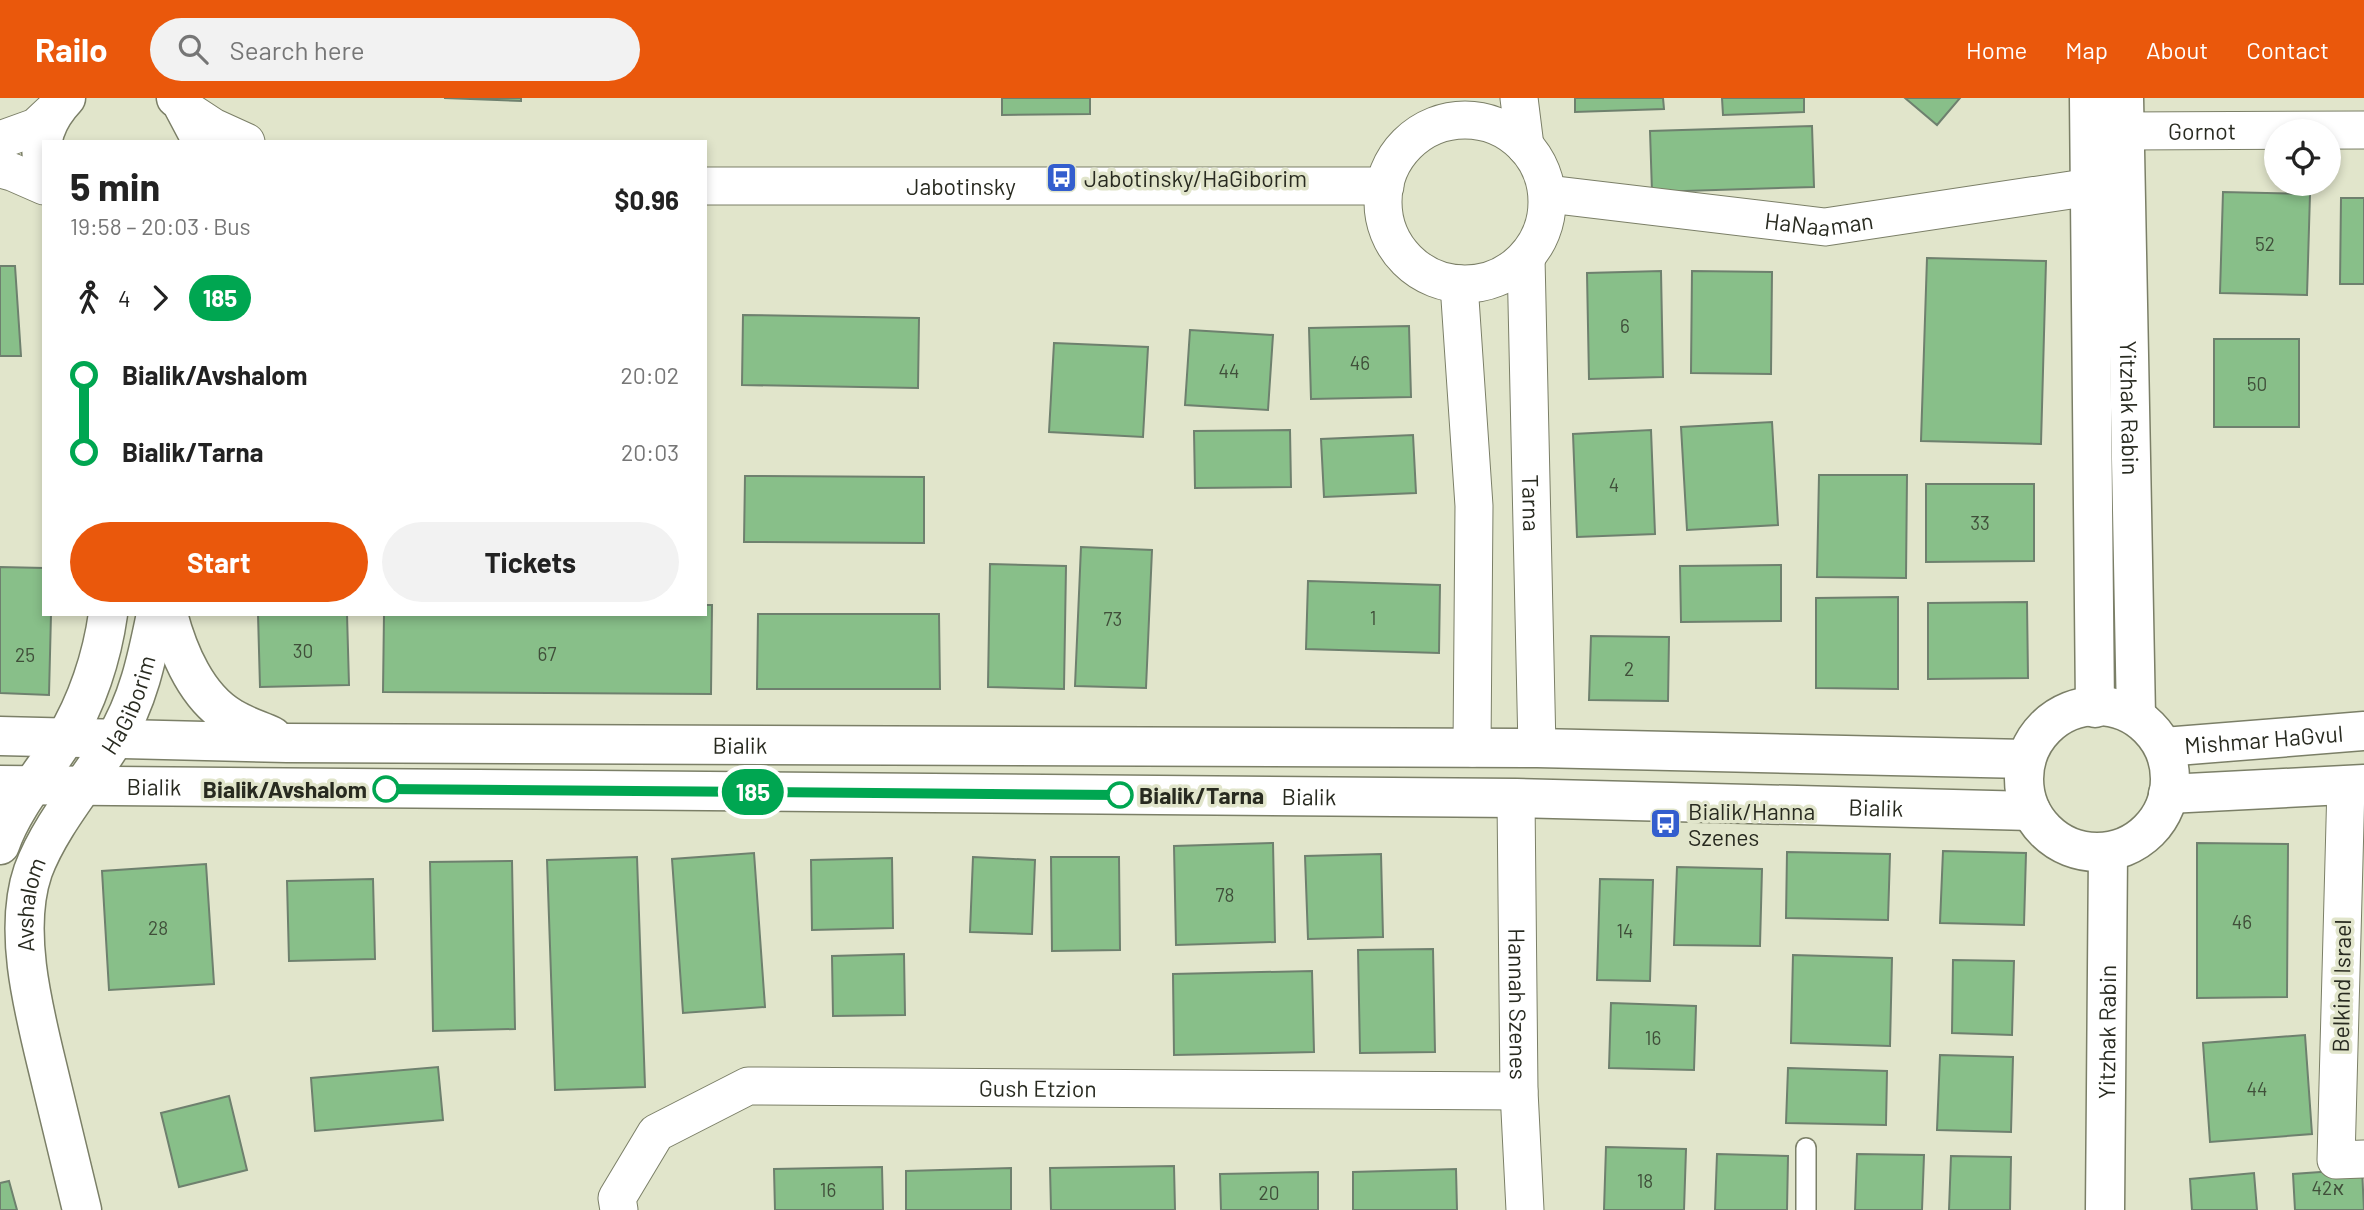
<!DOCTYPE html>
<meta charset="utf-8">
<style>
body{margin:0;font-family:Barlow,Heebo,sans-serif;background:#f2f2f2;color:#222;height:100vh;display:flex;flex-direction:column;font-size:26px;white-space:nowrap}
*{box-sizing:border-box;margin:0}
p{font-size:23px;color:#767676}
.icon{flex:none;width:38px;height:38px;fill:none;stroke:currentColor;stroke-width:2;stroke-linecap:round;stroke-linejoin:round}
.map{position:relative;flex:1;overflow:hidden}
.sheet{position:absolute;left:42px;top:42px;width:665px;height:476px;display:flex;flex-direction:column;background:#fff;border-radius:0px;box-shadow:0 4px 10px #0003}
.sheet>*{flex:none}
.badge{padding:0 14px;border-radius:23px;font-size:24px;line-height:46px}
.controls{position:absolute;left:2264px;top:21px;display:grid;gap:14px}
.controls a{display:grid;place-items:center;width:77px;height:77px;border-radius:50%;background:#fff;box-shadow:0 4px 10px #0003;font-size:35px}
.map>.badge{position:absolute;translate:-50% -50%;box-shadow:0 0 0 4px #fff}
.legs{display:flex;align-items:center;gap:10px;height:77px;padding:0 28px;font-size:23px}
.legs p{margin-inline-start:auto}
.head{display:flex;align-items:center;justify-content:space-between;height:119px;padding:0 28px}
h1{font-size:38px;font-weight:700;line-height:52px}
.button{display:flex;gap:14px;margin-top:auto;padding:14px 28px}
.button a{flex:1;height:80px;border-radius:42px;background:#ea580c;color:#fff;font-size:28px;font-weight:700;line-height:80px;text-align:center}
.button a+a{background:#f2f2f2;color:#222}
ul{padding:0 28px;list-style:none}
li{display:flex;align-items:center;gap:24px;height:77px;font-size:26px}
li i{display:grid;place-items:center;width:10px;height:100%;margin:0 9px;background:currentColor}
li i::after{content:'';width:18px;height:18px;margin:-9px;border:5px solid;border-radius:50%;background:#fff}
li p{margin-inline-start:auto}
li:first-child i{background:linear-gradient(#0000 50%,currentColor 0)}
li:last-child i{background:linear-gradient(currentColor 50%,#0000 0)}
header{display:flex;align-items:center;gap:42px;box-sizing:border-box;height:98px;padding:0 35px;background:#ea580c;color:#fff}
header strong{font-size:33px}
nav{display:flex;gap:38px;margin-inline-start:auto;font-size:24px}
.search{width:490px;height:63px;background:#f2f2f2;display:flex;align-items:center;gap:18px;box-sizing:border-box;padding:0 24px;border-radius:38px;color:#767676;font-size:26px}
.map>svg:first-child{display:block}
</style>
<header>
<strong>Railo</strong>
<div class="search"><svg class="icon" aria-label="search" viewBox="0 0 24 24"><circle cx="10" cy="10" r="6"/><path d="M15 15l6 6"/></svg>Search here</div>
<nav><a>Home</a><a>Map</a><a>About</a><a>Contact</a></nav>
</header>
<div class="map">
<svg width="2364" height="1112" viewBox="0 0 2364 1112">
<rect width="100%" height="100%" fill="#e1e5cb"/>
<path fill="#88bf89" stroke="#6e806e" stroke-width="2" d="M444,0H521V3Z
M1002,0H1090V16L1002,17Z
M1575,0H1663L1664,11L1575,14Z
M1722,0H1804V14L1723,17Z
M1905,0H1960L1937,27Z
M1812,28L1814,89L1652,94L1650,33Z
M2223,94L2310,96L2307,197L2220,195Z
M2341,100H2364V186H2340Z
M1927,160L2046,163L2041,346L1921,343Z
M0,168H15L21,258H0Z
M1661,173L1663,279L1589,281L1587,175Z
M1692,173L1772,174L1771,276L1691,275Z
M743,217L919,220L918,290L742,287Z
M1409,228L1411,299L1311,301L1309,230Z
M1190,232L1273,237L1268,312L1185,307Z
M2214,241H2299V329H2214Z
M1054,245L1148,249L1143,339L1049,334Z
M1772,324L1778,427L1687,432L1681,329Z
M1290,332L1291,389L1195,390L1194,333Z
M1651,332L1655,436L1577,439L1573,336Z
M1413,337L1416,395L1324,399L1321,341Z
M1819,377H1907L1906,480L1817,479Z
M745,378L924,379V445L744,444Z
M1926,386H2034V463L1926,464Z
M1081,449L1152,452L1146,590L1075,588Z
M990,466L1066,468L1064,591L988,589Z
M1781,467V523L1681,524L1680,468Z
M0,469L44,470V516H51L49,597L0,595Z
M1308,483L1440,487L1439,555L1306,551Z
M1898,499V591L1816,590V500Z
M2027,504L2028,580L1928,581V505Z
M705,507H712L711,596L383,594L384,516H705Z
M258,516H347L349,587L260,589Z
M758,516H939L940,591H757Z
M1591,538L1669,539L1668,603L1589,602Z
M1273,745L1275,844L1176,847L1174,748Z
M2197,745L2288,746L2287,899L2197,900Z
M1943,753L2026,755L2024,827L1940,825Z
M1787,754L1890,756L1888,822L1786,820Z
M754,755L765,909L683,915L672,761Z
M1381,756L1383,839L1308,841L1305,758Z
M637,759L645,989L555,992L547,762Z
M973,759L1035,762L1032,836L970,834Z
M1051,759H1119L1120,852L1052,853Z
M892,760L893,830L812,832L811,762Z
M512,763L515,931L433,933L430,764Z
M206,766L214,886L109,892L102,773Z
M1677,769L1762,771L1760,848L1674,847Z
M373,781L375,861L289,863L287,783Z
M1600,781L1653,782L1650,883L1597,882Z
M1433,851L1435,954L1360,955L1358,852Z
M904,856L905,917L833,918L832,858Z
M1793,857L1892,860L1890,948L1791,945Z
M1953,862L2014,863L2012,937L1952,935Z
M1312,873L1314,954L1174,957L1173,876Z
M1611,905L1696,908L1694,972L1609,970Z
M2305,937L2312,1036L2210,1044L2203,945Z
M1940,957L2013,959L2011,1034L1937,1032Z
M438,969L443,1022L315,1033L311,980Z
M1788,970L1887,973L1886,1027L1786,1025Z
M229,998L247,1072L179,1089L161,1015Z
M1606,1049L1686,1051L1684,1112H1604Z
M1717,1056L1788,1058L1787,1112H1715Z
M1857,1056L1924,1057L1922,1112H1855Z
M1951,1058L2011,1059L2010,1112H1949Z
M1174,1068L1175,1112H1051L1050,1070Z
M882,1069L883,1112H775L774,1071Z
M1011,1070V1112H906V1073Z
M1456,1071L1457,1112H1353V1074Z
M2362,1071L2364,1112H2295L2293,1076Z
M1318,1074V1112H1221L1220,1076Z
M2254,1075L2257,1112H2192L2190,1081Z
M9,1083L17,1112H0V1085Z"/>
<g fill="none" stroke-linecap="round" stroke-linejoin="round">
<defs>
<path id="lane" d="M1806,1050V1112"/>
<g id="street">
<path d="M1519,0L1525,48"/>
<path d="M184,10L213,29L246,44"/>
<circle cx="1465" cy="104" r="82"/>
<path id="s1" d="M2125,33L2364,32"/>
<path d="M0,42L36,29L53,13"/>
<path d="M0,71L12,74L44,88"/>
<path id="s2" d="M705,88H1385"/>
<path id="s3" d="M1548,96L1825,129L2091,89"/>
<path id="s4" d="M1526,160L1537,650"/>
<path d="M1459,186L1474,408L1472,650"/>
<path d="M2346,687L2336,1062L2364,1061"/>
<path id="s5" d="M1516,700L1519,993L1525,1112"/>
<path id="s6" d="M619,1112L617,1100L656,1035L748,988L1519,993"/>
</g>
<g id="secondary">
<path d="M176,0L181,4L199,38V44"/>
<path d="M2089,0L2095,610"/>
<path id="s7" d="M2124,0L2136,618"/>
<path d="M44,71C36,45 48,19 66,0"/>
<path d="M168,516C178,554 197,600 232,620C245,628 259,632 272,638"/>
<circle cx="2097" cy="681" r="73"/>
<path id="s8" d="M0,638L287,645L1537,650L2026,661"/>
<path id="s9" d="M2164,649L2364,633"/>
<path id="s10" d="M0,687L1516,700L2031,713"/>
<path d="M2168,696L2364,686"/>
<path d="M0,747C13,709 42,676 64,642C87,605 102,559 108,516"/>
<path id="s11" d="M82,1112C72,1071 62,1029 52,988C37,924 11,837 33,773C50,727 88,684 114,642C138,604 147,560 156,516"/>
<path id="s12" d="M2105,1112L2108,754"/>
</g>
</defs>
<use href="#lane" stroke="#7b7f67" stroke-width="22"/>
<use href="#street" stroke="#7b7f67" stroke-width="39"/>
<use href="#secondary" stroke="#7b7f67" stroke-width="41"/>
<use href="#lane" stroke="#fff" stroke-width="19"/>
<use href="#street" stroke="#fff" stroke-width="37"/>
<use href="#secondary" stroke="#fff" stroke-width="38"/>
</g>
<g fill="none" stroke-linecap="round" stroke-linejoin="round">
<defs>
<path id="line-1" d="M386,691L1120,697"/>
</defs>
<use href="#line-1" stroke="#fff" stroke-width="16"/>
<use href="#line-1" stroke="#00a651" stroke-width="10"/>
</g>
<defs>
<symbol id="bus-square" viewBox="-11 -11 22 22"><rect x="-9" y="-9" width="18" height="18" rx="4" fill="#335ece" stroke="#e1e5cb"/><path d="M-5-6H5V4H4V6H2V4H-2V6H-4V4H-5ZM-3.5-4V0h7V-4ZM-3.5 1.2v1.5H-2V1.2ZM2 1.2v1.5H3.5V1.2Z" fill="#fff"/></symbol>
</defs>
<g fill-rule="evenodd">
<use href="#bus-square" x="1044" y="62" width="35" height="35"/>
<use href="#bus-square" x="1648" y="708" width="35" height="35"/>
</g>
<g fill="#fff" stroke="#00a651" stroke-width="3.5">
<circle cx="386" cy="691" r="12"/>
<circle cx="1120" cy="697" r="12"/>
</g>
<g text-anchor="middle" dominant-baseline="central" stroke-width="7" stroke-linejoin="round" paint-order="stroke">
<g font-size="19" fill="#404f3a">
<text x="2265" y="145">52</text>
<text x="1625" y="227">6</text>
<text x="1360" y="264">46</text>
<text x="1229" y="272">44</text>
<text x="2257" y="285">50</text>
<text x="1614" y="386">4</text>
<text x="1980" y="424">33</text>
<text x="1373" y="519">1</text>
<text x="1113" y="520">73</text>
<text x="303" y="552">30</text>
<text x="547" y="555">67</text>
<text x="25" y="556">25</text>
<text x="1629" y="570">2</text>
<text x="1225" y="796">78</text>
<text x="2242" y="823">46</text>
<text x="158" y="829">28</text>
<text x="1625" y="832">14</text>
<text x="1653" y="939">16</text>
<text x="2257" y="990">44</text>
<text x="1645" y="1082">18</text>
<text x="2328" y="1089">42א</text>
<text x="828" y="1091">16</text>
<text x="1269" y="1094">20</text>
</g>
<g font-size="23" fill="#282a20" stroke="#e1e5cb">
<text stroke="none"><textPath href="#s1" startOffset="77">Gornot</textPath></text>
<text stroke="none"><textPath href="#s2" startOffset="256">Jabotinsky</textPath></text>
<text stroke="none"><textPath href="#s3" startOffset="273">HaNaaman</textPath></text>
<text stroke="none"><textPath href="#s7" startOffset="310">Yitzhak Rabin</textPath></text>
<text stroke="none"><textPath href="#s4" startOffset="245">Tarna</textPath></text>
<text stroke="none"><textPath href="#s11" startOffset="539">HaGiborim</textPath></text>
<text stroke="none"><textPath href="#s9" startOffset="100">Mishmar HaGvul</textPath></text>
<text stroke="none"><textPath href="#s8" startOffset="740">Bialik</textPath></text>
<text stroke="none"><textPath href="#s10" startOffset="154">Bialik</textPath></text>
<text stroke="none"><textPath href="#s10" startOffset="1309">Bialik</textPath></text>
<text stroke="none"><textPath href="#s10" startOffset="1876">Bialik</textPath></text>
<text stroke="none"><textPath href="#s11" startOffset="312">Avshalom</textPath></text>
<text transform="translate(2341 888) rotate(-89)">Belkind Israel</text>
<text stroke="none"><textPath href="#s5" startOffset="206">Hannah Szenes</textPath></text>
<text stroke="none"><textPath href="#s12" startOffset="178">Yitzhak Rabin</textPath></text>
<text stroke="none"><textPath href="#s6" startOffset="481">Gush Etzion</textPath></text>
</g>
<g font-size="23" fill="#282a20" stroke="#e1e5cb" text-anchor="start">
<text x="1084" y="80">Jabotinsky/HaGiborim</text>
<text x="1688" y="713">Bialik/Hanna<tspan x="1688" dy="26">Szenes</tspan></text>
</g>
<g font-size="23" font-weight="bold" fill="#282a20" stroke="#e1e5cb" text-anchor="end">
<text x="367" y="691">Bialik/Avshalom</text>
<text x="1139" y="697" text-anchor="start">Bialik/Tarna</text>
</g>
</g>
</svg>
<div class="controls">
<a><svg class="icon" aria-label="locate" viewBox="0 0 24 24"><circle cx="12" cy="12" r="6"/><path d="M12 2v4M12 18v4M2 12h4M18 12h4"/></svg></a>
</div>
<b class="badge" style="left:753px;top:694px;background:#00a651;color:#fff">185</b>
<section class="sheet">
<div class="head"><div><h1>5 min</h1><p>19:58 – 20:03 · Bus</p></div><b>$0.96</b></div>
<div class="legs"><svg class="icon" aria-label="walk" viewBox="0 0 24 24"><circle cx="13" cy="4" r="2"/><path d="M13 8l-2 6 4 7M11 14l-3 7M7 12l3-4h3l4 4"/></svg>4<svg class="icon" aria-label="forward" viewBox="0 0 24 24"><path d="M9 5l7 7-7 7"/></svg><b class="badge" style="background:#00a651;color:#fff">185</b></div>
<ul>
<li><i style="color:#00a651"></i><b>Bialik/Avshalom</b><p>20:02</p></li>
<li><i style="color:#00a651"></i><b>Bialik/Tarna</b><p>20:03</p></li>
</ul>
<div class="button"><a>Start</a><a>Tickets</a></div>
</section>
</div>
